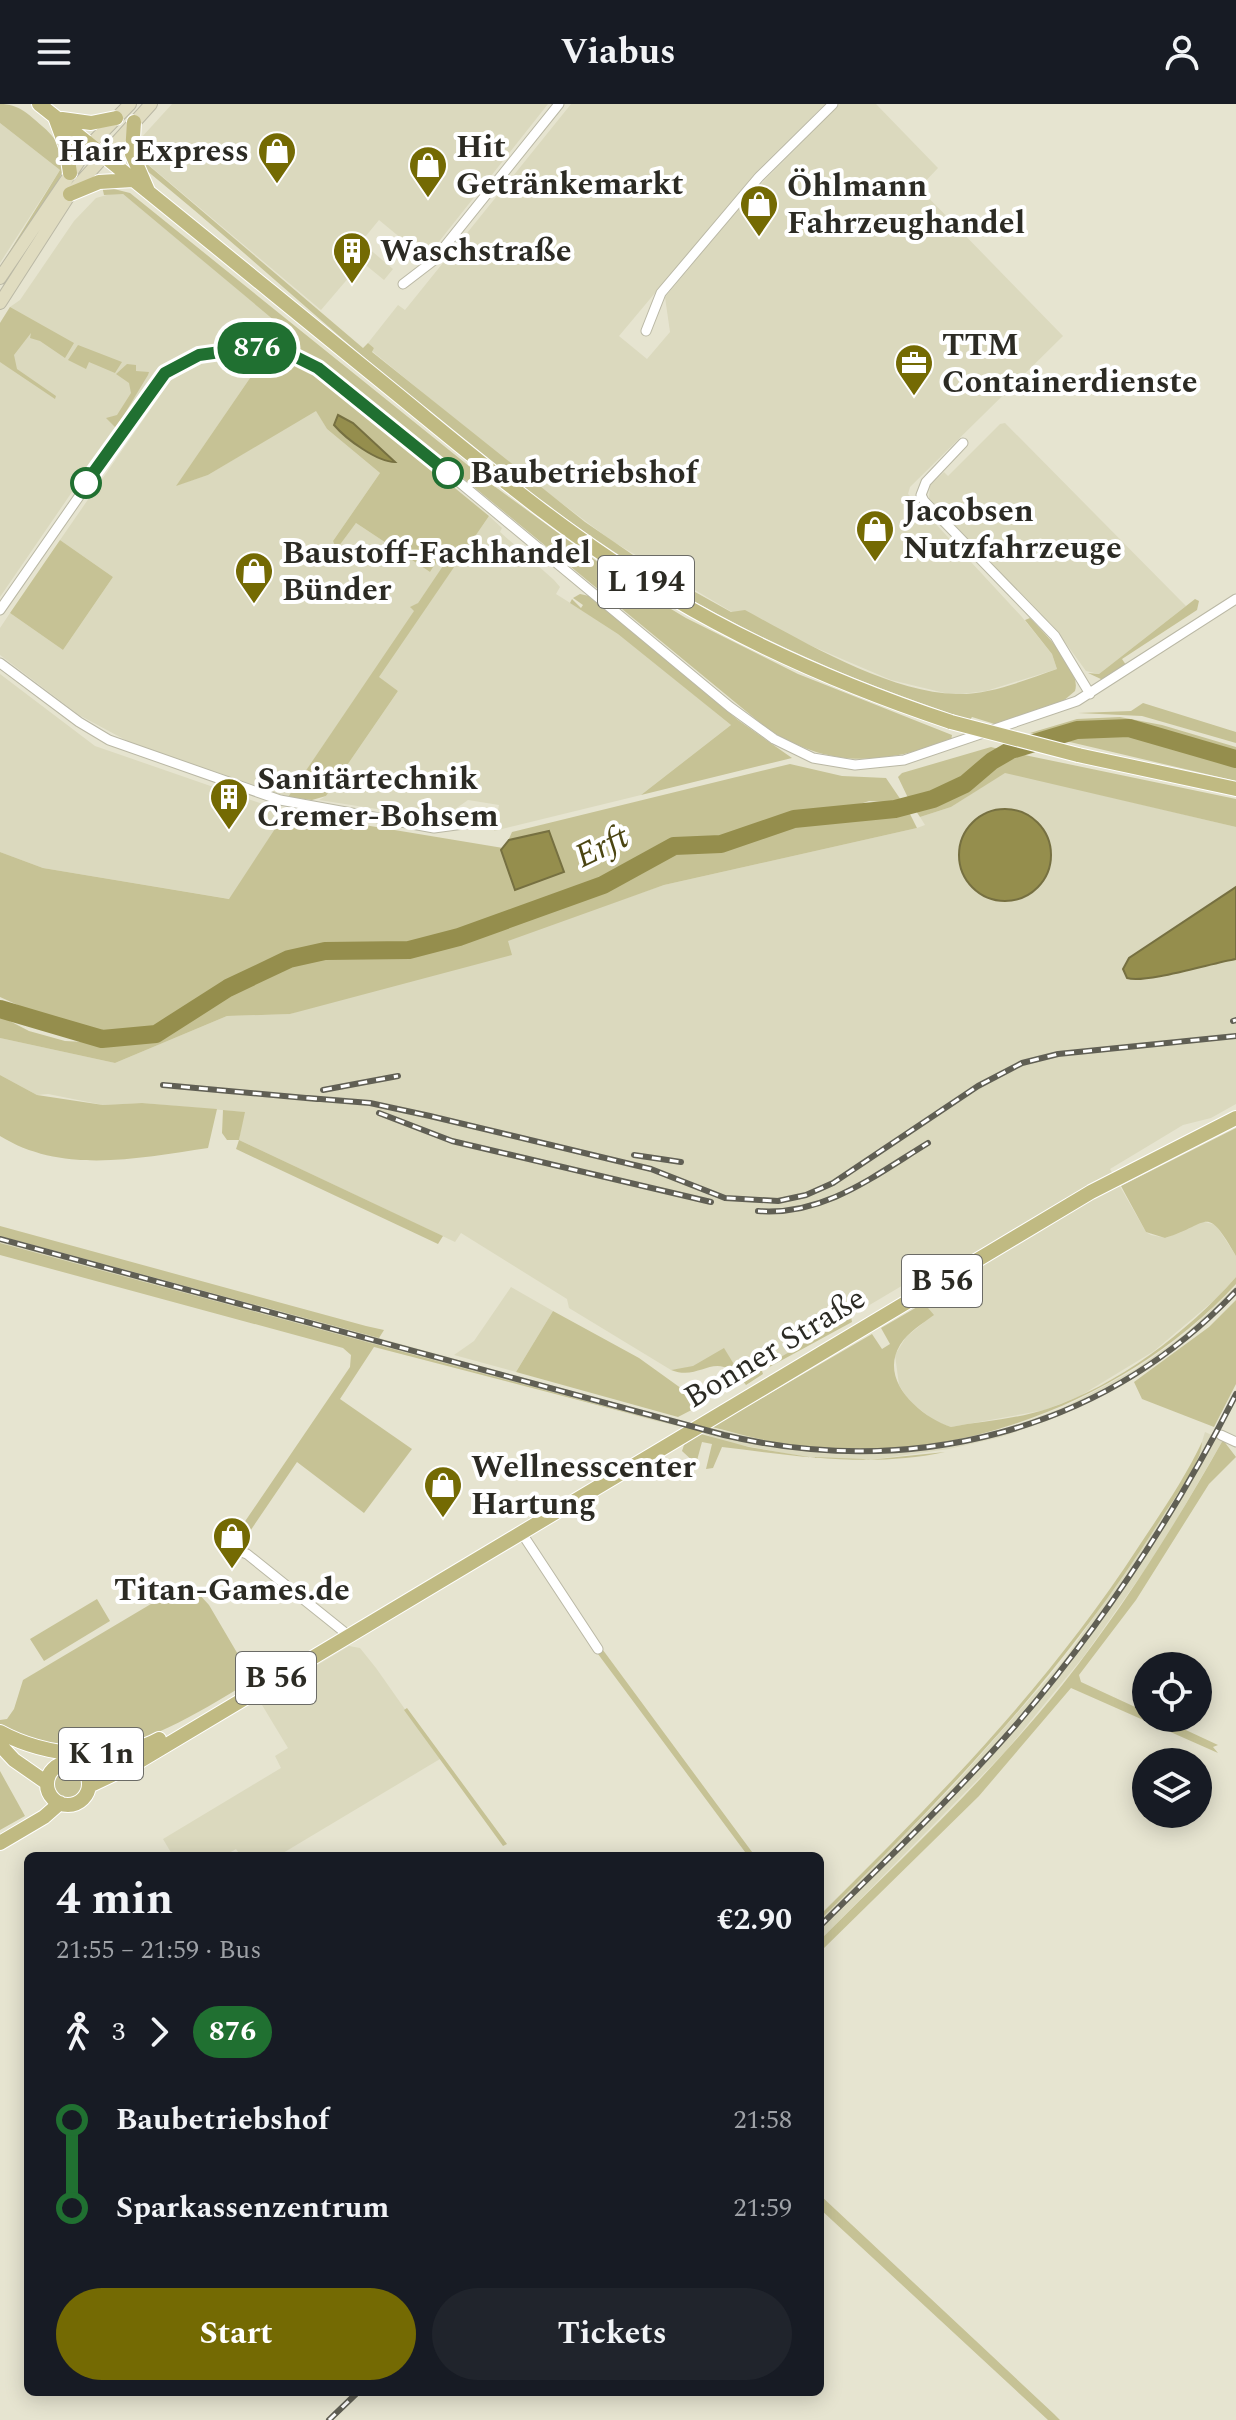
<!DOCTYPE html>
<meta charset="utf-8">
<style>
body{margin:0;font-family:Spectral,serif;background:#20242c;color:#f1f3f6;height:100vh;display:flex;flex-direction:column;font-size:30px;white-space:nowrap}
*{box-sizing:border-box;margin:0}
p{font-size:26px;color:#9ea1a6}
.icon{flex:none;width:44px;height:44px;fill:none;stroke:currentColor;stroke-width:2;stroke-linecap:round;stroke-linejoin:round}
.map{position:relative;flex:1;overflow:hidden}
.details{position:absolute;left:24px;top:1748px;width:800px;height:544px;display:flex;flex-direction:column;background:#171b24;border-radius:12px;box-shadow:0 4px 20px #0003}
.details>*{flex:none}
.badge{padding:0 16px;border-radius:26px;font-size:28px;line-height:52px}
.controls{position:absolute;left:1132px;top:1548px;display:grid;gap:16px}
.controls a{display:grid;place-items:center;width:80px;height:80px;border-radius:50%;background:#171b24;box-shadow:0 4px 20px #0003;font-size:40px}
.map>.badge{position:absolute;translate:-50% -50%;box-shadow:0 0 0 4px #fff}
.legs{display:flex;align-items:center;gap:12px;height:88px;padding:0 32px;font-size:26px}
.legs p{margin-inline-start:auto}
.summary{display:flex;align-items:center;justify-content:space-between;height:136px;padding:0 32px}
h1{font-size:44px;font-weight:700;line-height:60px}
.primary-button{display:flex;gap:16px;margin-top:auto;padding:16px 32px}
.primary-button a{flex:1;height:92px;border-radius:48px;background:#746a03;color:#fff;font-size:32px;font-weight:700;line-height:92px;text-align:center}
.primary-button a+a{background:#20242c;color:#f1f3f6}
ul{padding:0 32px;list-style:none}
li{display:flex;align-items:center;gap:28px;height:88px;font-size:30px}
li i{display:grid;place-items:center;width:12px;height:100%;margin:0 10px;background:currentColor}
li i::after{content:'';width:20px;height:20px;margin:-10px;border:6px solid;border-radius:50%;background:#171b24}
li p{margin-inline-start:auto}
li:first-child i{background:linear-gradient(#0000 50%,currentColor 0)}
li:last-child i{background:linear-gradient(currentColor 50%,#0000 0)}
header{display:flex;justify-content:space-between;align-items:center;height:104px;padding:0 32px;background:#171b24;font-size:36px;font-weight:700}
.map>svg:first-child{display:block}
</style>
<header><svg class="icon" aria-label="menu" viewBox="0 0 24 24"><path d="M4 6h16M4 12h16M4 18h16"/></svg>Viabus<svg class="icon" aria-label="person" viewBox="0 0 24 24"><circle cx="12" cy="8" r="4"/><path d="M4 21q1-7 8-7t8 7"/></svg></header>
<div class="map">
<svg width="1236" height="2316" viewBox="0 0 1236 2316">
<rect width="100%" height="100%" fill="#e6e4d0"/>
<path fill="#dbd9be" d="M172,0H548L426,154L410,158L408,140L379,116L361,138L393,165L384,176L362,158L321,206L144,57L139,44L141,34Z
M571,0H825L758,66L619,232L647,255L670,228L665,193L750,91L840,0H876L938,64L919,84L1063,232L910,383L908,390L1022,513L1052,550L1057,565L986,587L953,591L891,576L732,508L612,437L512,362L372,247L374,244L368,239L398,201L405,206Z
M0,19L60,66L0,159Z
M114,89L123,90L288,227L276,241L241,240L195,246L162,265L146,280L0,493V219L10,203L20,196L74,117L96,94Z
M265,252L177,381L208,371L316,306L327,325L380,369L333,437L338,443L356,419L430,468L439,454L446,459L418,499L411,504L415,507L288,693L131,639L79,611L0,551V524L10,509L63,546L113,473L60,436L170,277L197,259Z
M1005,319L1186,502L1099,570L1086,567L1059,530L929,396L930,381L944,368L948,372L1000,320Z
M489,412L502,424L500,428L554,476L560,483L556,490L618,529L731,621L641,691L494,727L499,701L468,696L441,715L319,696L326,692L398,587L378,573Z
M0,570L95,642L286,708L230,795L43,764L0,748Z
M1005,668L1236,723V1000L1211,1014L1183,1021L1110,1065L1146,1128L1151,1131L1166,1134L1201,1117L1216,1121L1236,1152V1173L1217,1194L1154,1247L1080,1292L1045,1306L951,1323L936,1318L909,1297L899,1281L895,1251L906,1233L933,1211L910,1177L743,1276L724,1245L693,1263L671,1266L569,1204L567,1195L461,1129L455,1138L239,1036L244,1008L142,999L103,1001L48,990L37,991L0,971V934L115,959L227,912L290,910L664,781L917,724L925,721L920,713L951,703Z
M0,1132L328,1220L685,1318L678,1322L656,1317L96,1165L0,1139Z
M1236,1182V1192L1199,1227L1132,1275L1055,1314L1001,1333L949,1345L869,1356L806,1353L724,1338L703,1329L711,1324L792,1342L865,1347L944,1340L991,1330L1065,1303L1136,1265L1184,1231Z
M511,1183L553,1207L516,1268L454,1251L474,1237Z
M1205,1328L1223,1336L1159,1446L1084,1552L1005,1648L820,1836V1816L953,1682L1065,1555L1176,1392L1197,1354Z
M349,1542L360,1544L376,1564L440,1655L278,1752H241L236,1745L224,1752H173L163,1735L281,1664L275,1652L288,1644L259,1596Z"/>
<path fill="#c6c295" d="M0,0C19,0 28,10 42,22C55,33 65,46 63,64C62,80 12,148 0,163L60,66L0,19Z
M140,49L147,60L363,244L368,239L374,244L372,248L585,418L652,464L731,508L745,506C802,537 890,589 956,590C990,591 1025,576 1057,565L1052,550L1025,516L1030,514C1044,529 1082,565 1075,587L1062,598L998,621L972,613L970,616C853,578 740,529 636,462C459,349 308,199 146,66L136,51Z
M102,82L130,89L490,379L621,475L686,514L798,570L952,631L951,637C881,659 835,666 769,626L355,285L308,252L276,241L287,227L123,90L104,91Z
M10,203L74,239L65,254L40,237L30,234L31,229L14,251L17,265L56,292L55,295L0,258V219Z
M78,241L122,258L115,269L89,258L86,265L68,256Z
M265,252L305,264L322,275L489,412L379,573L398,587L326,692L312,696L288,693L414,507L410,503L418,499L445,459L439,454L430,468L356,419L339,442L343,447L339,451L333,437L380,369L327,325L316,307L208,371L176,382Z
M127,260L136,261V267L149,268L148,271L116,324L106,314L117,311L131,289L129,279L116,270Z
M60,436L113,473L63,546L10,509Z
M580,490L589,492L738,616L792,654L641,691L731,621L618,530L570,499L572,495L581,504L583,501L573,494Z
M1195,495L1199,497L1197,506L1122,555L1126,561L1103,576L1088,569L1099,570Z
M1143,599L1236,628V639L1142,612L1078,609L1131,607Z
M1120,613L1162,621L1236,643V650C1195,637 1153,619 1109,619C1078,619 1058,636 1030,629L1077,615Z
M1122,625L1168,635L1236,658V677L1057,635L1085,627Z
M991,643L1003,646C988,653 981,664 969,674C952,688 930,693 910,698L898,673L902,669Z
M1015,649L1236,695V723L1005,669L951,703L920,713L914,704L961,686L996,659Z
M790,660L842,672L886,674L903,699L869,697L851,703L801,708L772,715L734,731L678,737L659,743L599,777L425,841H346L291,851L227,879L153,928L109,932L73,926L0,893V748L43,764L229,795L286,708L503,744L516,786L549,727L508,737L512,728Z
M908,706L917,724L664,781L508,837L512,851L290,910L227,912L115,959L0,934V912L29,927L65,937L123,940L157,934L181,915L215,899L240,880L290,858L319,850L353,849L410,854L605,784L681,746H717L737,741L793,719Z
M0,971L37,991L103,1001L142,999L217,1005L208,1044C139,1054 63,1071 0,1032Z
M223,1006L245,1008L239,1036L443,1132L438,1140L236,1045L239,1036H227L222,1029Z
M1236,1024V1152C1205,1099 1211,1120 1165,1134L1146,1128L1121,1082Z
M0,1122L366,1222L384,1226L379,1234L0,1132Z
M0,1139L678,1322L374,1243L340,1295L412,1345L364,1409L297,1358L242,1439L243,1427L233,1435L350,1263L351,1251L343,1244L0,1151Z
M1236,1173V1180C1138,1286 985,1350 843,1347C797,1346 755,1334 712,1323L872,1230L882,1245L890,1240L881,1224L924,1199L934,1211C922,1220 908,1228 900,1241C878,1277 921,1313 951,1323C982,1317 1017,1315 1047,1305C1118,1281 1187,1229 1236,1173Z
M1236,1196V1280L1214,1323L1142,1295L1134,1278L1209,1223Z
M553,1207L639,1254L703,1300L678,1313L516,1268Z
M851,1212L852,1218L762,1267L763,1270L746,1281C715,1241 703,1279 671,1266L693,1262L724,1244L743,1275Z
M701,1330L749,1343L815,1354V1353L863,1355L868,1356L945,1348C870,1364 798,1352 722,1343L713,1364L706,1365L712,1340L702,1338L696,1360L682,1347L684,1341Z
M1223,1336L1236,1353L1209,1380L1136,1496L1079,1571L1081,1578L1146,1608V1614H1160L1218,1641L1213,1643L1218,1649L1071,1584L979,1692L820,1848V1836C903,1753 990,1672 1063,1580C1124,1503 1175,1421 1223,1336Z
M1202,1338C1201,1360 1175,1393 1161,1415C1063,1570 949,1688 820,1816V1811C938,1694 1048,1582 1139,1442C1161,1409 1185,1374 1202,1338Z
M188,1478L209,1501L253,1576C161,1630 108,1670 0,1622V1616L7,1615L14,1605L23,1576Z
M97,1495L110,1517L44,1557L30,1535Z
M600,1542L755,1752H748L595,1546Z
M407,1604L507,1740L503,1742L404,1606Z
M51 1680a17 17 0 1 1 34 0a17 17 0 1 1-34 0Z
M0,1667L25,1712L0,1726Z
M820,2091L1054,2310L1060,2316H1048L820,2105Z"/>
<path fill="#958e4d" stroke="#767041" stroke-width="2" d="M338,311L353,319L395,358C377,358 346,335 334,321Z
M959 751a46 46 0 1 1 92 0a46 46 0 1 1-92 0Z
M549,727L564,768L515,786L501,746L509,736Z
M1236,783V855C1212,859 1145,880 1127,874L1123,865L1129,854Z"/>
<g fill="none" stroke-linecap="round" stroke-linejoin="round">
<path stroke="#958e4d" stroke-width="18" d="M0,905L102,935L156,930L228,884L289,855L325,847L409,846L459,833L603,781L674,742L721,740L794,715L895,705L933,695L965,680L992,657L1011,646L1077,626L1129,624L1236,655"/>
<defs>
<path id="street" d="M403,180L433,157L559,0
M646,227L661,189L759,73L833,0
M963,339L926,378L921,391L924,397L1055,532L1090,590
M0,506L165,269C215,229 286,240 335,275L730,603L774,635L813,654L855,661L904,656L1077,597L1236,495
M0,559L79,618L109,636L280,696L434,724L471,719
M1221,1331L1236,1338
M521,1428L598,1545
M233,1445L247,1450L348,1531"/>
<path id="secondary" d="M0,174L90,41L130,0
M0,199L70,90L151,0"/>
<path id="primary" d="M39,0C156,93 271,188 387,282C478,356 567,433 669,492C758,545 852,585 951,618
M55,13L66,43L70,69
M62,15L91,19L116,14
M134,18L132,50L148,87
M70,90L99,78L133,76
M1078,651L1236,685
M0,1628C44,1652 114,1660 159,1635
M0,1641L14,1656L47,1679
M47 1680a21 21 0 1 1 42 0a21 21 0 1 1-42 0Z
M89,1682L135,1660L1091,1088L1236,1014
M0,1739L44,1713L60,1699"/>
</defs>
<use href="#street" stroke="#bab8a5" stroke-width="11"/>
<use href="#secondary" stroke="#bab8a5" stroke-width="14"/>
<use href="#primary" stroke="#fff" stroke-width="16"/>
<use href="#street" stroke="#fff" stroke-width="9"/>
<use href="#secondary" stroke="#e0dcc0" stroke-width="12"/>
<use href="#primary" stroke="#c0ba82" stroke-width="14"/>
<defs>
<path id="rail" d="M1233,917L1236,916
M163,981L317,995
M323,986L398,972
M308,994L370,999L430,1012L651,1065L725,1094L778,1097L806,1091L833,1079L978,982L1022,959L1058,950L1236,932
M379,1009L452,1037L711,1098
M634,1051L681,1058
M758,1107C824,1112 874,1072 928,1039
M0,1135L724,1331C911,1375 1102,1329 1236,1187
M820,1822C886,1756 954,1692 1015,1622C1102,1521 1176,1409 1236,1290
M329,2316L358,2288"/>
</defs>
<use href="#rail" stroke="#605f54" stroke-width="6"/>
<use href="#rail" stroke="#fff" stroke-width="3" stroke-dasharray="9" stroke-linecap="butt"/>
<defs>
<path id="primary-bridge" d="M951,618L1078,651"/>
</defs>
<use href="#primary-bridge" stroke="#fff" stroke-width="16" stroke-linecap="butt"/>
<use href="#primary-bridge" stroke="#c0ba82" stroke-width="14"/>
</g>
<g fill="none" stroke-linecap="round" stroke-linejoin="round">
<defs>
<path id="line-1" d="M86,379L165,269L199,251L249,244L286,248L318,264L448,369"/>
</defs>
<use href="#line-1" stroke="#fff" stroke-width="18"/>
<use href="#line-1" stroke="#207031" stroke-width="12"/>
</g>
<defs>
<symbol id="shop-pin" viewBox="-11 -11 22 30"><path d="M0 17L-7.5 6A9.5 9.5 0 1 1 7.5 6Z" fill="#746a03" stroke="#fff"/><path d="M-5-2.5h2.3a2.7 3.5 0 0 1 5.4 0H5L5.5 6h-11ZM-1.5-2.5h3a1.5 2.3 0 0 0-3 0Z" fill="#fff"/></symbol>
<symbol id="building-pin" viewBox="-11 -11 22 30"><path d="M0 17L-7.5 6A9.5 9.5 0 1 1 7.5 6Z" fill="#746a03" stroke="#fff"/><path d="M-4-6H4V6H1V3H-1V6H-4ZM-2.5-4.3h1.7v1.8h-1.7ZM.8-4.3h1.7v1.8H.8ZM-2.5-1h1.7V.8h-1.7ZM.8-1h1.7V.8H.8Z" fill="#fff"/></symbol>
<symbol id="office-pin" viewBox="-11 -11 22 30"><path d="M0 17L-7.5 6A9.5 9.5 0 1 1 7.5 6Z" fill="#746a03" stroke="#fff"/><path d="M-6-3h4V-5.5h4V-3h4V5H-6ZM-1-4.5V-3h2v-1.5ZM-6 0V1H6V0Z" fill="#fff"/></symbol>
</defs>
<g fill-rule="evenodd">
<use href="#shop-pin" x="255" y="25" width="44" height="60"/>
<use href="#shop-pin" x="406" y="39" width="44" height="60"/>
<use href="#shop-pin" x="737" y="78" width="44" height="60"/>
<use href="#building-pin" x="330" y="125" width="44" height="60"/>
<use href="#office-pin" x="892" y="237" width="44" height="60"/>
<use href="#shop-pin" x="853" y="403" width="44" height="60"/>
<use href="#shop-pin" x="232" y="445" width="44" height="60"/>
<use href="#building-pin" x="207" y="671" width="44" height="60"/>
<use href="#shop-pin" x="421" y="1359" width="44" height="60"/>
<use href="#shop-pin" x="210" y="1410" width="44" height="60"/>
</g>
<g fill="#fff" stroke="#207031" stroke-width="4">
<circle cx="448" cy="369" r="14"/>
<circle cx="86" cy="379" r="14"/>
</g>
<g text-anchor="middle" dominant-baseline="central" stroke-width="8" stroke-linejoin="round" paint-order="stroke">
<g fill="#fff" stroke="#6b6b66" stroke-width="2">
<rect x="598" y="452" width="96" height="52" rx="6"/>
<rect x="902" y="1151" width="80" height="52" rx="6"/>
<rect x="236" y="1548" width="80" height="52" rx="6"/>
<rect x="59" y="1624" width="84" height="52" rx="6"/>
</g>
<g font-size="30" font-weight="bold" fill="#2c2b24">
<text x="646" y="478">L 194</text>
<text x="942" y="1177">B 56</text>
<text x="276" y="1574">B 56</text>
<text x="101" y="1650">K 1n</text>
</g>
<g font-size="32" font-weight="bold" fill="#2c2b24" stroke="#fff" text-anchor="start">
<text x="456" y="43">Hit<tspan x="456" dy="37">Getränkemarkt</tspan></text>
<text x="249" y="47" text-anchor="end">Hair Express</text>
<text x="787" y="82">Öhlmann<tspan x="787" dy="37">Fahrzeughandel</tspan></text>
<text x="380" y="147">Waschstraße</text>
<text x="942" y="241">TTM<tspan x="942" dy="37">Containerdienste</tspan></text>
<text x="903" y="407">Jacobsen<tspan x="903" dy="37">Nutzfahrzeuge</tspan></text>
<text x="282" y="449">Baustoff-Fachhandel<tspan x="282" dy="37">Bünder</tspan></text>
<text x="257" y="675">Sanitärtechnik<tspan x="257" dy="37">Cremer-Bohsem</tspan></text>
<text x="471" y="1363">Wellnesscenter<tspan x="471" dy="37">Hartung</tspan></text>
<text x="232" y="1486" text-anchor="middle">Titan-Games.de</text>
</g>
<g font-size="32" font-weight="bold" fill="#2c2b24" stroke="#fff" text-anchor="start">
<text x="470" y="369">Baubetriebshof</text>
</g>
<g font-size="32" fill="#2c2b24" stroke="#fff">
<text transform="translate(775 1244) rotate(-31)">Bonner Straße</text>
</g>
<g font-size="34" font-style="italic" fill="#4b4512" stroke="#fff">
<text transform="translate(602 743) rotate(-26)">Erft</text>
</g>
</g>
</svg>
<div class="controls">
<a><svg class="icon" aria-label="locate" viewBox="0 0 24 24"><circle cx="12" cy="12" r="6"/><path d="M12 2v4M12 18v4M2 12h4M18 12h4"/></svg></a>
<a><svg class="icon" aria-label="layers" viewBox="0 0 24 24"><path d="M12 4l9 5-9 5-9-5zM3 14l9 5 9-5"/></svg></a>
</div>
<b class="badge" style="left:257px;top:244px;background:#207031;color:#fff">876</b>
<section class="details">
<div class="summary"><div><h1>4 min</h1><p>21:55 – 21:59 · Bus</p></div><b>€2.90</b></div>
<div class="legs"><svg class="icon" aria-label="walk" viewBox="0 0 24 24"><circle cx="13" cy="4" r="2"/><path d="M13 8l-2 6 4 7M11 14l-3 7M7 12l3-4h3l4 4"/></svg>3<svg class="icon" aria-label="forward" viewBox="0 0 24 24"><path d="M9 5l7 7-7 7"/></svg><b class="badge" style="background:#207031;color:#fff">876</b></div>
<ul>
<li><i style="color:#207031"></i><b>Baubetriebshof</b><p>21:58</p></li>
<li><i style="color:#207031"></i><b>Sparkassenzentrum</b><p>21:59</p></li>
</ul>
<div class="primary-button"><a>Start</a><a>Tickets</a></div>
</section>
</div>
